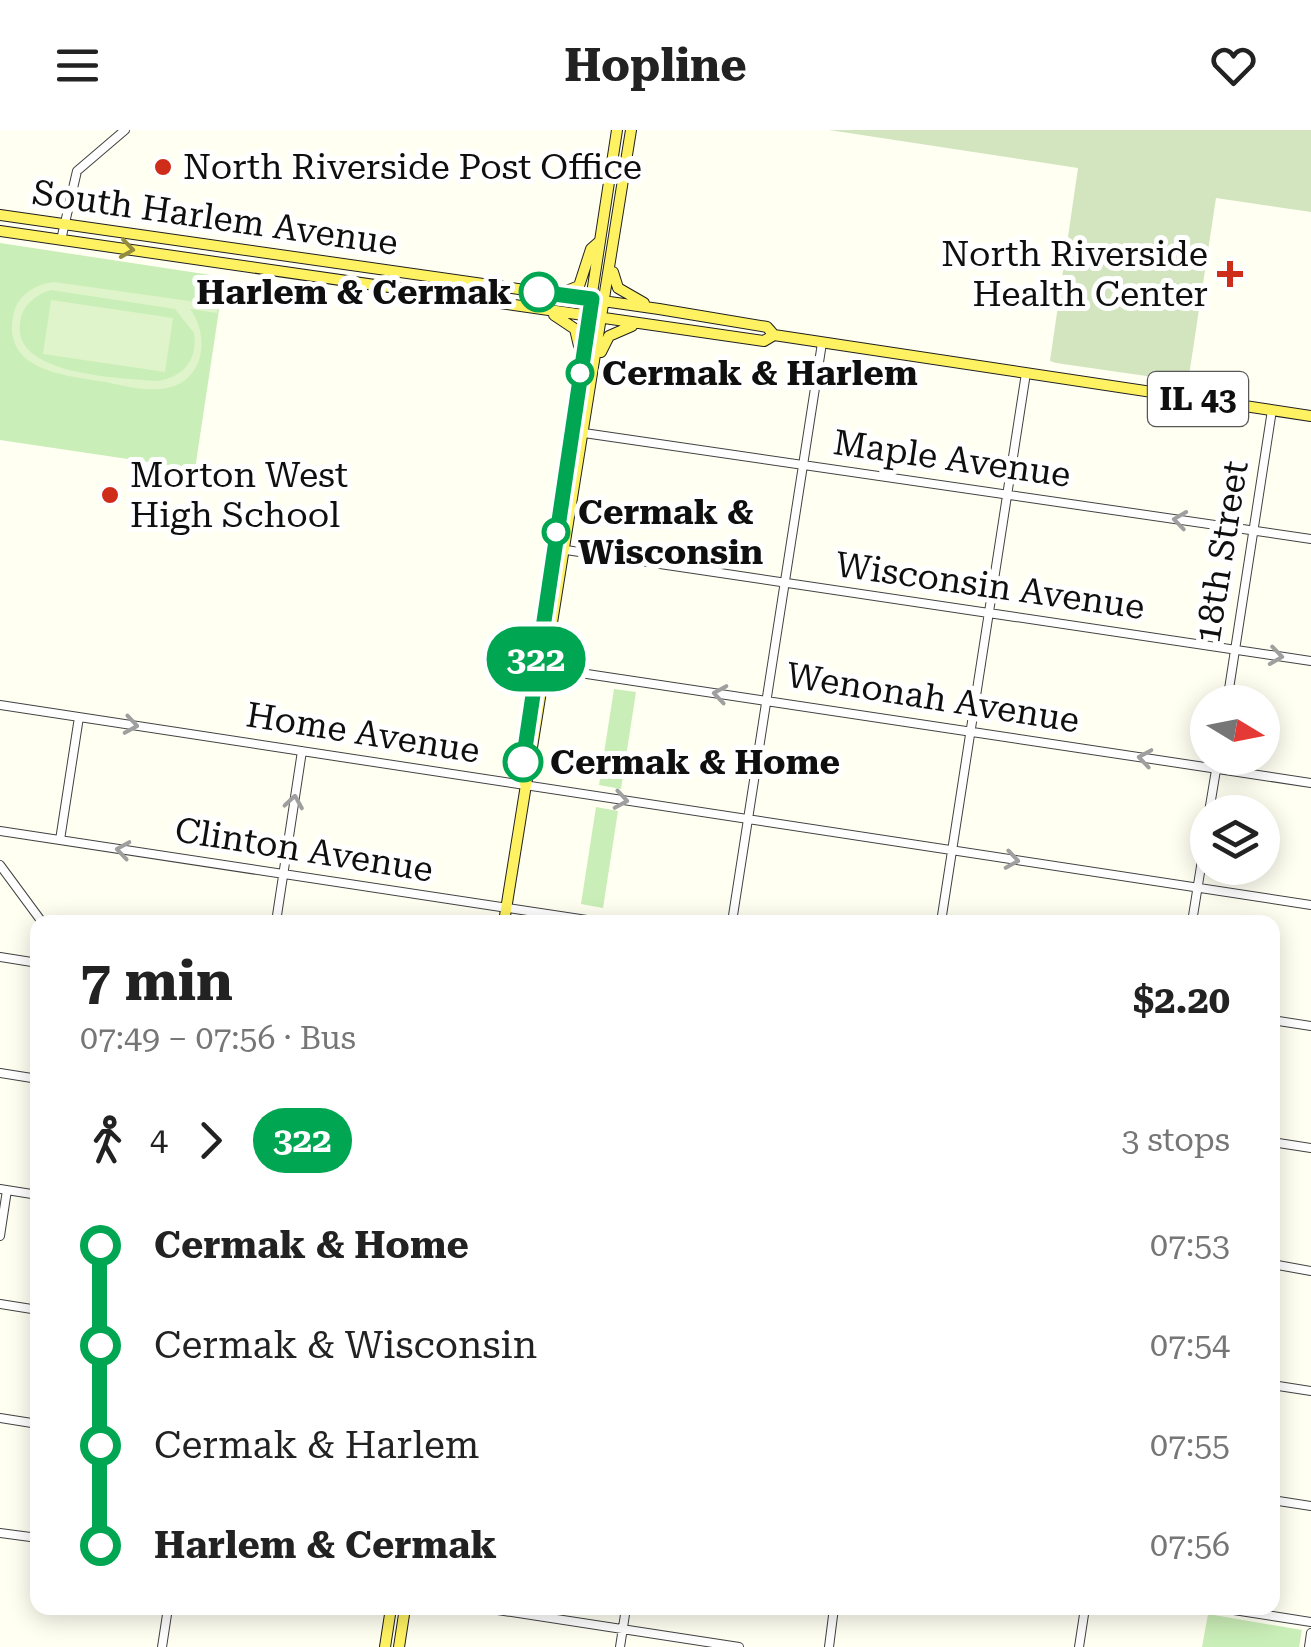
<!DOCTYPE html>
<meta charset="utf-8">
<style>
body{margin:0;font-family:"Roboto Serif",serif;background:#f2f2f2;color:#222;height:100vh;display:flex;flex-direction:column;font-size:38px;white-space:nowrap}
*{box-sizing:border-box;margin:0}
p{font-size:32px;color:#767676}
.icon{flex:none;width:55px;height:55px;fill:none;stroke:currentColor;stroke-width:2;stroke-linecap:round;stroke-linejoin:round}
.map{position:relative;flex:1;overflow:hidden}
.sheet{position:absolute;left:30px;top:785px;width:1250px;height:700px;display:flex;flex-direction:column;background:#fff;border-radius:20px;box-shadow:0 5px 25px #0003}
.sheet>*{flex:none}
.badge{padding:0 20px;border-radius:32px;font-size:35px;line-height:65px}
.needle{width:65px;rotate:100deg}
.fabs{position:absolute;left:1190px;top:555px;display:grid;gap:20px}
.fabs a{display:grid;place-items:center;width:90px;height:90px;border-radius:50%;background:#fff;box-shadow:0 5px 25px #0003;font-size:50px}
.map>.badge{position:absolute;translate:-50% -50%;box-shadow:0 0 0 5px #fff}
.legs{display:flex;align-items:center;gap:15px;height:110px;padding:0 50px;font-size:32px}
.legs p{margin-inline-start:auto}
.summary{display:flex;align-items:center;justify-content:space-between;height:170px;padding:0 50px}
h1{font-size:55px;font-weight:700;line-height:75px}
ul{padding:0 50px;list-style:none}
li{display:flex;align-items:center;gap:35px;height:100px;font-size:38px}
li i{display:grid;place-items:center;width:15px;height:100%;margin:0 12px;background:currentColor}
li i::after{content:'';width:25px;height:25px;margin:-12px;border:8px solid;border-radius:50%;background:#fff}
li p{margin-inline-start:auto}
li:first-child i{background:linear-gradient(#0000 50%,currentColor 0)}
li:last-child i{background:linear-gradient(currentColor 50%,#0000 0)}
header{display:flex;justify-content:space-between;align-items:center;height:130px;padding:0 50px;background:#fff;font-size:45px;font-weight:700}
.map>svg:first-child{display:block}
</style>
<header><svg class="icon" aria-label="menu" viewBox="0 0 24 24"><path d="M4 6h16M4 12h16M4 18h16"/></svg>Hopline<svg class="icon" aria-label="heart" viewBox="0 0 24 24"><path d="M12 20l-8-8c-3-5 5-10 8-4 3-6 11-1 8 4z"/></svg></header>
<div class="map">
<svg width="1311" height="1517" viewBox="0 0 1311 1517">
<rect width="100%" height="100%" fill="#fffff2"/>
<path fill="#caeeb7" d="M0,113L224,147L195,339L0,310Z
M614,559L636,562L621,659L599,655Z
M596,677L618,681L603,778L581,774Z
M1208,1484L1302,1500L1299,1517H1202Z"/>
<path fill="#d2e5bf" d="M829,0H1311V82L1216,68L1188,252L1056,233L1050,231L1078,38Z"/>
<path fill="#dff4ca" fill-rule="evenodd" d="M54,152L218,175L217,183L190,179C212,209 203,257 159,259C140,261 118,254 99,251C61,245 0,239 14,182C19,164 36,154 54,152ZM51,160L175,179L194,203C198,229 184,247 158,251C122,248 12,246 20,193C22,175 35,165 51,160Z
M51,170L173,188L165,242L43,224Z"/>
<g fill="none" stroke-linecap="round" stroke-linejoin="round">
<defs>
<path id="minor" d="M61,110L77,41L125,0
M584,303L1311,409
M566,420L648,432
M660,434L1311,531
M547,538L1311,653
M1227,572L1272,280
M0,575L1311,775
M1209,682L1218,628
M0,701L600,792
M60,710L79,587
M0,735L42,792
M276,792L302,621
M732,792L822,213
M941,792L1026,243
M1192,792L1208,693
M0,827L38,833
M1272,890L1311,896
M0,943L38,949
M1272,1012L1311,1018
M0,1059L38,1065
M0,1106L7,1060
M1272,1134L1311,1141
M0,1174L38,1180
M1272,1255L1311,1261
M0,1288L38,1294
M1272,1370L1311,1376
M0,1403L38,1408
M485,1478L739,1517
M1221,1478L1311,1492
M162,1517L168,1478
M620,1517L626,1478
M829,1517L834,1478
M1079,1517L1085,1478
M1309,1517L1311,1503"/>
<path id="major" d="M0,85L659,179L767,197L774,205
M0,101L764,211L774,205L1311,286
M613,142L618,158L644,173
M559,164L579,156L591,119L600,111
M554,185L575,199L579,216
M601,222L609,206L632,196
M525,654L530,568L617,0
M504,792L631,0
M385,1517L391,1478
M399,1517L405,1478"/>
</defs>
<use href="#minor" stroke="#424242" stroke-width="10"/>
<use href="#major" stroke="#202020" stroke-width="12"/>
<use href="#minor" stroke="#fff" stroke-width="8"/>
<use href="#major" stroke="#fff262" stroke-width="10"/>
</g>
<defs><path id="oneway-chevron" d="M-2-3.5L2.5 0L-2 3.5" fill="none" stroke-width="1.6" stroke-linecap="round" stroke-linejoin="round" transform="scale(2.5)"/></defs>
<use stroke="#938c3d" href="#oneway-chevron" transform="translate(127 119) rotate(8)"/>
<g stroke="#9f9f9f">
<use href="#oneway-chevron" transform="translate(1180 390) rotate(-172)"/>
<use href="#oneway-chevron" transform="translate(1276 526) rotate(8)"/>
<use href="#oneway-chevron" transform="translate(720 564) rotate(-171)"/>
<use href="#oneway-chevron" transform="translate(131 595) rotate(9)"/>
<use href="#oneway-chevron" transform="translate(1145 628) rotate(-171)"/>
<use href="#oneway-chevron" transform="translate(621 670) rotate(9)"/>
<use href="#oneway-chevron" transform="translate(294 672) rotate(-81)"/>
<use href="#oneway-chevron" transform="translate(123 720) rotate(-171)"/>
<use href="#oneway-chevron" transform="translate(1012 730) rotate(9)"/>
</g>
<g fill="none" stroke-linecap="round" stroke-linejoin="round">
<defs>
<path id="line-1" d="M523,632L592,169L539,162"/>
</defs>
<use href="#line-1" stroke="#fff" stroke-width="22"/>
<use href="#line-1" stroke="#00a651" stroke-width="15"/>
</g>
<g fill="#ce2e19" stroke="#fff" stroke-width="4">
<circle cx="163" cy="37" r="10"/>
<path d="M1225 129h10v10h10v10h-10v10h-10v-10h-10v-10h10z"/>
<circle cx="110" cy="365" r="10"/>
</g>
<g fill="#fff" stroke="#00a651" stroke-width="5">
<circle cx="539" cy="162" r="18"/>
<circle cx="580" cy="243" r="12"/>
<circle cx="556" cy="402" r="12"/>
<circle cx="523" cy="632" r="18"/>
</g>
<g text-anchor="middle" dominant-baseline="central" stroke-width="10" stroke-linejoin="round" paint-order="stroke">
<rect fill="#fff" stroke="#575757" stroke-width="2.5" x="1148" y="242" width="100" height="54" rx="8"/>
<g font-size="32" font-weight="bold" fill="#0f0f0f">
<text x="1198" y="269">IL 43</text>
</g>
<g font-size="35" fill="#0f0f0f" stroke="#fff" text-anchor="start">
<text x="183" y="37">North Riverside Post Office</text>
<text x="1208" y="124" text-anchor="end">North Riverside<tspan x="1208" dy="40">Health Center</tspan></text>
<text x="130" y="345">Morton West<tspan x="130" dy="40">High School</tspan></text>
</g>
<g font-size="35" fill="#0f0f0f" stroke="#fff">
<text transform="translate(215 88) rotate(8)">South Harlem Avenue</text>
<text transform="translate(952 329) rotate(8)">Maple Avenue</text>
<text transform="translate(1222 422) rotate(-81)">18th Street</text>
<text transform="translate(990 456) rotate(8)">Wisconsin Avenue</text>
<text transform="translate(933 568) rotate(9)">Wenonah Avenue</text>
<text transform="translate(363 603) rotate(9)">Home Avenue</text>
<text transform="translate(304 720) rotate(9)">Clinton Avenue</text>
</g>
<g font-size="35" font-weight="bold" fill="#0f0f0f" stroke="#fff" text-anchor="start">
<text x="512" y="162" text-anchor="end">Harlem &amp; Cermak</text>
<text x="602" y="243">Cermak &amp; Harlem</text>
<text x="578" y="382">Cermak &amp;<tspan x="578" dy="40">Wisconsin</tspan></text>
<text x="550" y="632">Cermak &amp; Home</text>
</g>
</g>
</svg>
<div class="fabs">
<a><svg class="needle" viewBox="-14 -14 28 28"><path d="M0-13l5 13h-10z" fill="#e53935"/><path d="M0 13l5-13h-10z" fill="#767676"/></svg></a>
<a><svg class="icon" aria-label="layers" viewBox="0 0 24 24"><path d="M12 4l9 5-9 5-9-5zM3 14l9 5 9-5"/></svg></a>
</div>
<b class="badge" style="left:536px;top:529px;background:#00a651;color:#fff">322</b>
<section class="sheet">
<div class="summary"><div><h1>7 min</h1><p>07:49 – 07:56 · Bus</p></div><b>$2.20</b></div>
<div class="legs"><svg class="icon" aria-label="walk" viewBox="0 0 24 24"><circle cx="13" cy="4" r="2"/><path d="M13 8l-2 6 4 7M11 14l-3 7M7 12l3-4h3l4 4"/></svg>4<svg class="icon" aria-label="forward" viewBox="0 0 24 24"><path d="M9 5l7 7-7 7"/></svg><b class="badge" style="background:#00a651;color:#fff">322</b><p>3 stops</p></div>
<ul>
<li><i style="color:#00a651"></i><b>Cermak &amp; Home</b><p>07:53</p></li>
<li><i style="color:#00a651"></i><span>Cermak &amp; Wisconsin</span><p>07:54</p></li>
<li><i style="color:#00a651"></i><span>Cermak &amp; Harlem</span><p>07:55</p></li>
<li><i style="color:#00a651"></i><b>Harlem &amp; Cermak</b><p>07:56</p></li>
</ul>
</section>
</div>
